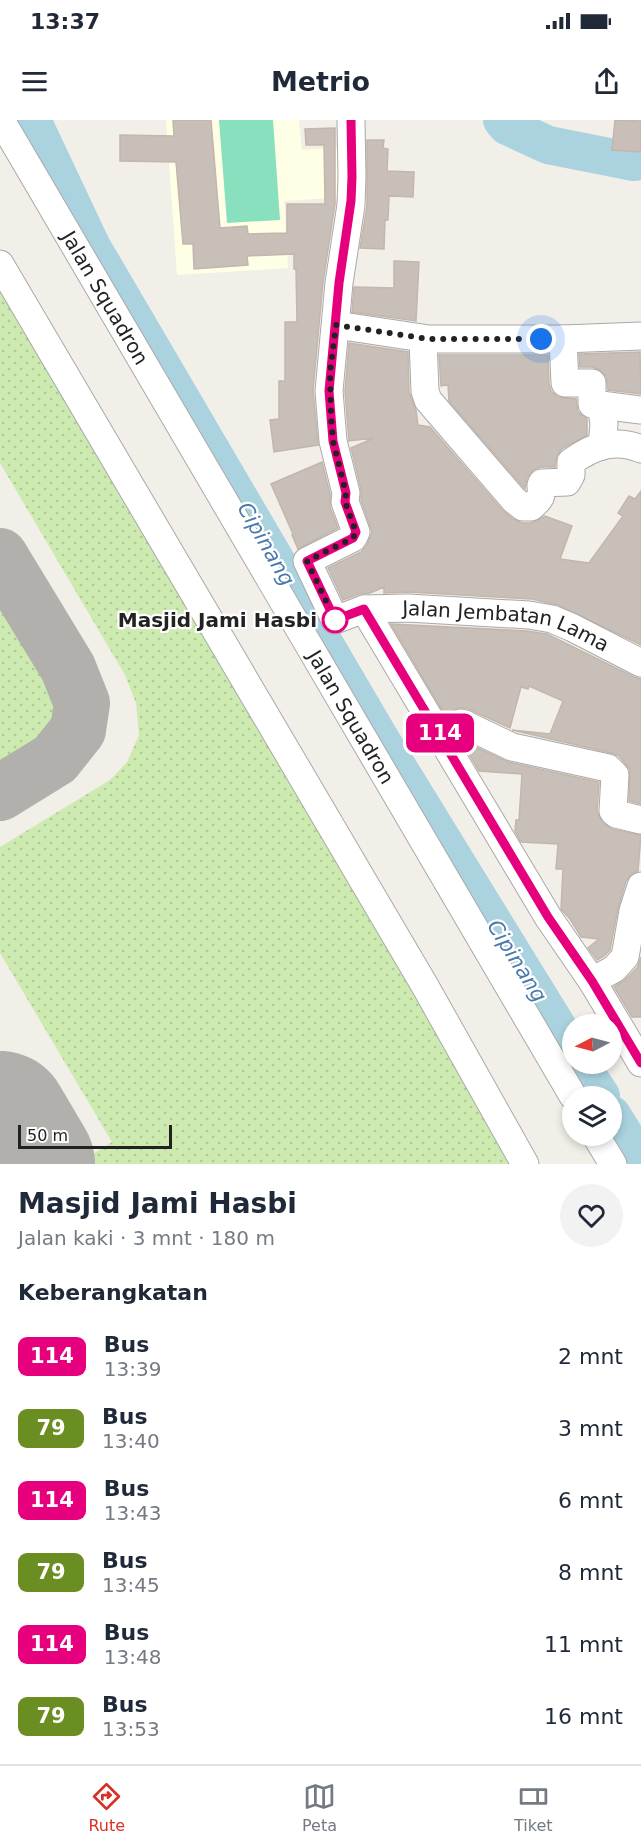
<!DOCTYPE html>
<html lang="id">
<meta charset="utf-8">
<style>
body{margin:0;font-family:"DejaVu Sans",sans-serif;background:#f2f2f3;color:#1f2937;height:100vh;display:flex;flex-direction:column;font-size:22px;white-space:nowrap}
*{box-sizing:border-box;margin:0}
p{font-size:20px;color:#747a83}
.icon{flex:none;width:33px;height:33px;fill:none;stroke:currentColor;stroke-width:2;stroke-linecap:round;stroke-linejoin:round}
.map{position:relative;height:1044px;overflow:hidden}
.sheet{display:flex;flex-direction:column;background:#fff;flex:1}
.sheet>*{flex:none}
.badge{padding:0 12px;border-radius:9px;font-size:21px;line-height:39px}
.needle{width:39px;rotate:264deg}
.controls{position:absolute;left:562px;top:894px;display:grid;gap:12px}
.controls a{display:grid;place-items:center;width:60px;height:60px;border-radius:50%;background:#fff;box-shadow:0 3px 9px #0003;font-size:30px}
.scale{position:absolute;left:18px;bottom:15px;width:154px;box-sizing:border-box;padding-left:6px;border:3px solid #222;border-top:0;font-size:16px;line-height:21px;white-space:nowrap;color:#222;-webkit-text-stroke:4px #fff;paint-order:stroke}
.you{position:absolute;width:30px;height:30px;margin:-15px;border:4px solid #fff;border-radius:50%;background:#1a73e8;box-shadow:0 0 0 9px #1a73e833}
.map>.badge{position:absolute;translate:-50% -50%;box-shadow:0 0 0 3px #fff}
h2{padding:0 18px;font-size:22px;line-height:54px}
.round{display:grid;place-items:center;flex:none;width:63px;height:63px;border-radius:32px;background:#f2f2f3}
.headline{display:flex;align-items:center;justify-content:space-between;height:102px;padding:0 18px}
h1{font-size:28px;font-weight:700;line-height:45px}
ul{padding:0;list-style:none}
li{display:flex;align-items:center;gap:18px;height:72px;padding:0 18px}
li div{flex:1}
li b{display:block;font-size:22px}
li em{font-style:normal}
li .badge{min-width:66px;font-weight:700;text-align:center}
.status{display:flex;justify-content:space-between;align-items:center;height:42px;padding:0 30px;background:#fff;direction:ltr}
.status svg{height:16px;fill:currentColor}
header{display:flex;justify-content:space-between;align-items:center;height:78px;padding:0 18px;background:#fff;font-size:27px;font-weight:700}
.tabs{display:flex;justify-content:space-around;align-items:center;height:84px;border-top:2px solid #e0e1e3;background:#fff;font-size:16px;color:#747a83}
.tabs a{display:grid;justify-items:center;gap:3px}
.tabs .current{color:#d93025}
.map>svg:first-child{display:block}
</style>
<div class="status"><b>13:37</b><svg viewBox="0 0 49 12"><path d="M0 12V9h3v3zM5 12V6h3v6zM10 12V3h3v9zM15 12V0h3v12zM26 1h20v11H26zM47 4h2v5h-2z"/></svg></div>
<header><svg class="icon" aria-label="menu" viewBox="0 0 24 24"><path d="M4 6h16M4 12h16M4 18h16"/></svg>Metrio<svg class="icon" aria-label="share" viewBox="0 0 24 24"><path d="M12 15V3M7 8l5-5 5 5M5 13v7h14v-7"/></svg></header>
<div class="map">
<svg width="641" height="1044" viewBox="0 0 641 1044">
<defs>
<pattern id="grass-dots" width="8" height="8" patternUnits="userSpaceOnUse" patternTransform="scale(1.5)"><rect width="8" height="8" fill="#cdebb0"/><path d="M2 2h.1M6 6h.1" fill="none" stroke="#b0c997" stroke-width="1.8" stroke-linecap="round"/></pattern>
</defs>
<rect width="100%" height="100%" fill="#f2efe9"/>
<path fill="#ffffe5" d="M166,0H299L302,30L349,27L347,77L284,81L288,148L177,155Z"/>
<path fill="url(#grass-dots)" d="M0,157L516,1044H77L112,1022L0,833V727L110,660L127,642L139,615L136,583L125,555L0,343Z
M0,436L68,548L82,583L78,610L55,639L0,673Z"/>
<path fill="#88e0be" d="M219,0H273L280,100L227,103Z"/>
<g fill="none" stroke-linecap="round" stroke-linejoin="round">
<path stroke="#aad3df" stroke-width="38" d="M32,0L92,127L381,620L573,932
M502,0L507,6L548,25L634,42L641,41
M580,944L601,976
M612,995L641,1042"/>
<path stroke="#b1b0ac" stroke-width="56" d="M0,436L68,548L82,583L78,610L55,639L0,673"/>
<path stroke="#b1b0ac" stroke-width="138" d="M0,1000L26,1044"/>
</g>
<path fill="#c7bfb8" stroke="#c4b6ab" stroke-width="1.5" d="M173,0H211L220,108L247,106L248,114L287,113V84H325L324,25H306L305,9L335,8V84L323,162L313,270L318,325L274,332L270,300L279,299V261H285V202H297L296,149H294V134L247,136L248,145L194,149L193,124H183L176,42L120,41V15L174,16Z
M615,0L641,1V32L612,30Z
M367,20H384L383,28L388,29L387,51L414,52L413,77L389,76L388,100H385L384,129L360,128L367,86Z
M394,141L419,142L416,201L352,192L354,167L394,168Z
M349,223L408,232L409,272L416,290L418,305L430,307L502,390L513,399L522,403H531L545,396L572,406L560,439L589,443L623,396L618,393L629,376L635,379L641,371V525L558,485L532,479L409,472L384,473V467L370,473L359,474L343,480L328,448L361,432L367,425L372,412L361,380V369L351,328L374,318L349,321L345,271Z
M640,232L641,274L608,270L606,256L600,250L592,247H580L579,234Z
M439,235H548L549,264L551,271L558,277L576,279L578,292L587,299V315L563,328L557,335L555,347H541L533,350L527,358L525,369L449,281L448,265L441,266Z
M322,342L330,374V387L338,408L298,429L292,415L293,414L271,364Z
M391,504L527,511L547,514L634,557L641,559V684L629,681L630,650L619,636L611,633L512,610L550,614L563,581L529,566L528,569L521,567L510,608L466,588H458L445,595Z
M463,621L508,642L599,662L597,691L602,702L612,709L641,715L638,751L631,754L626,761L618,788L610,830L604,836L597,840L588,828L599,819L581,817L570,799L561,789L563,749H556L558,724L521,722L515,711L516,700H519L522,654L479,651L462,622Z
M641,837V897H632L614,867L625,860L637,848Z"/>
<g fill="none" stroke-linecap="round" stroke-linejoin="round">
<defs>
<g id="minor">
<path id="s1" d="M1,0L573,976"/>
<path id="s2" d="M351,0L352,57L351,85L339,163L329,271L333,321L346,373L345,382L356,412L353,418L307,441L335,500L364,489L408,488L529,495L552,499L573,508L641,543"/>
<path d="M0,144L425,866L525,1044"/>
<path d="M336,205L429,219H563L641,216"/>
<path d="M423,219L425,271L428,280L514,380L523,387H531C541,378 542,378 541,365L542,363L567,362L571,355V342C593,326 615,318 641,329"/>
<path d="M563,219L565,263H592V284L601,285L604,304L602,326"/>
<path d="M601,285L641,290"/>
<path d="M364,489L548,797L592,861L641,943"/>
<path d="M442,616L461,603L464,604L512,627L608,648L615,655L613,691L616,694L641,700"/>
<path d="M592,861L614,849L625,837L633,791L641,766"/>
<path d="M596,1016L613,1044"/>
</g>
</defs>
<use href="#minor" stroke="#a9a9a9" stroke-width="29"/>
<use href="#minor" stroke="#fff" stroke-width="27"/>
</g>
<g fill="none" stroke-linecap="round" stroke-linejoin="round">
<defs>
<path id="line" d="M351,0L352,57L351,81L339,163L329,271L333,321L346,373L345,382L356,412L353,418L307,441L335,500L364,489L548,797L592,861L641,943"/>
</defs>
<use href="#line" stroke="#fff" stroke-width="14"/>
<use href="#line" stroke="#e6007e" stroke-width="9"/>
<path stroke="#222" stroke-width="6" stroke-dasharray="0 10.8" d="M335,500L307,441L353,418L356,412L345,382L346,373L333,321L331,297L330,252L336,205L429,219H541"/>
</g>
<circle fill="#fff" stroke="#e6007e" stroke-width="3" cx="335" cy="500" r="12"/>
<g text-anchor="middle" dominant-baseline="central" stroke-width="4.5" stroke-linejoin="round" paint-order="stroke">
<g font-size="20" fill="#222" stroke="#fff">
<text stroke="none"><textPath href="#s1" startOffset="206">Jalan Squadron</textPath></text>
<text stroke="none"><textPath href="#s2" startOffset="716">Jalan Jembatan Lama</textPath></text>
<text stroke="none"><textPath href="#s1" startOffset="692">Jalan Squadron</textPath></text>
</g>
<g font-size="20" font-weight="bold" fill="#222" stroke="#fff" text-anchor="end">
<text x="317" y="500">Masjid Jami Hasbi</text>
</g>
<g font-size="21" font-style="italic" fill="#4a7aab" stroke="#fff">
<text transform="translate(266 424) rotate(60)">Cipinang</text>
<text transform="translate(517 841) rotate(58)">Cipinang</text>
</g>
</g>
</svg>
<div class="controls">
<a><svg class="needle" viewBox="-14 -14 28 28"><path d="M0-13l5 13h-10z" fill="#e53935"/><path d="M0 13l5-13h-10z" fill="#747a83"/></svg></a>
<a><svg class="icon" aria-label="layers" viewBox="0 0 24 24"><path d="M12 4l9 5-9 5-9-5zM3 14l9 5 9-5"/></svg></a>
</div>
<div class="scale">50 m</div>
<div class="you" style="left:541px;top:219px"></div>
<b class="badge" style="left:440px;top:613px;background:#e6007e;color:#fff">114</b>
</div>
<section class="sheet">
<div class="headline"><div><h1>Masjid Jami Hasbi</h1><p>Jalan kaki · 3 mnt · 180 m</p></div><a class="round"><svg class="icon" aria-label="heart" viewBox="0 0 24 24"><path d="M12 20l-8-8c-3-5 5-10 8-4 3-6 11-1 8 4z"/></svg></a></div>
<h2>Keberangkatan</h2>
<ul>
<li><span class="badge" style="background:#e6007e;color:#fff">114</span><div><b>Bus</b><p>13:39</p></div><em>2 mnt</em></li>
<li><span class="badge" style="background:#6b8e23;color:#fff">79</span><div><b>Bus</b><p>13:40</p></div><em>3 mnt</em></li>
<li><span class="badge" style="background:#e6007e;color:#fff">114</span><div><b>Bus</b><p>13:43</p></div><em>6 mnt</em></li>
<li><span class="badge" style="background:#6b8e23;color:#fff">79</span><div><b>Bus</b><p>13:45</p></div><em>8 mnt</em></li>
<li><span class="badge" style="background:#e6007e;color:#fff">114</span><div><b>Bus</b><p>13:48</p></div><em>11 mnt</em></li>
<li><span class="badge" style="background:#6b8e23;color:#fff">79</span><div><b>Bus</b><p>13:53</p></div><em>16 mnt</em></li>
</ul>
</section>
<nav class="tabs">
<a class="current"><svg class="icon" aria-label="directions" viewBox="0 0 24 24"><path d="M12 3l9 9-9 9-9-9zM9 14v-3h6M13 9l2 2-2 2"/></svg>Rute</a>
<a><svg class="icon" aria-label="map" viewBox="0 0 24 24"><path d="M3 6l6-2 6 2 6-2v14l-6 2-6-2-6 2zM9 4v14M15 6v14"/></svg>Peta</a>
<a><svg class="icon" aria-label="tickets" viewBox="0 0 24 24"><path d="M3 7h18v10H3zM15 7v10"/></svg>Tiket</a>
</nav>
